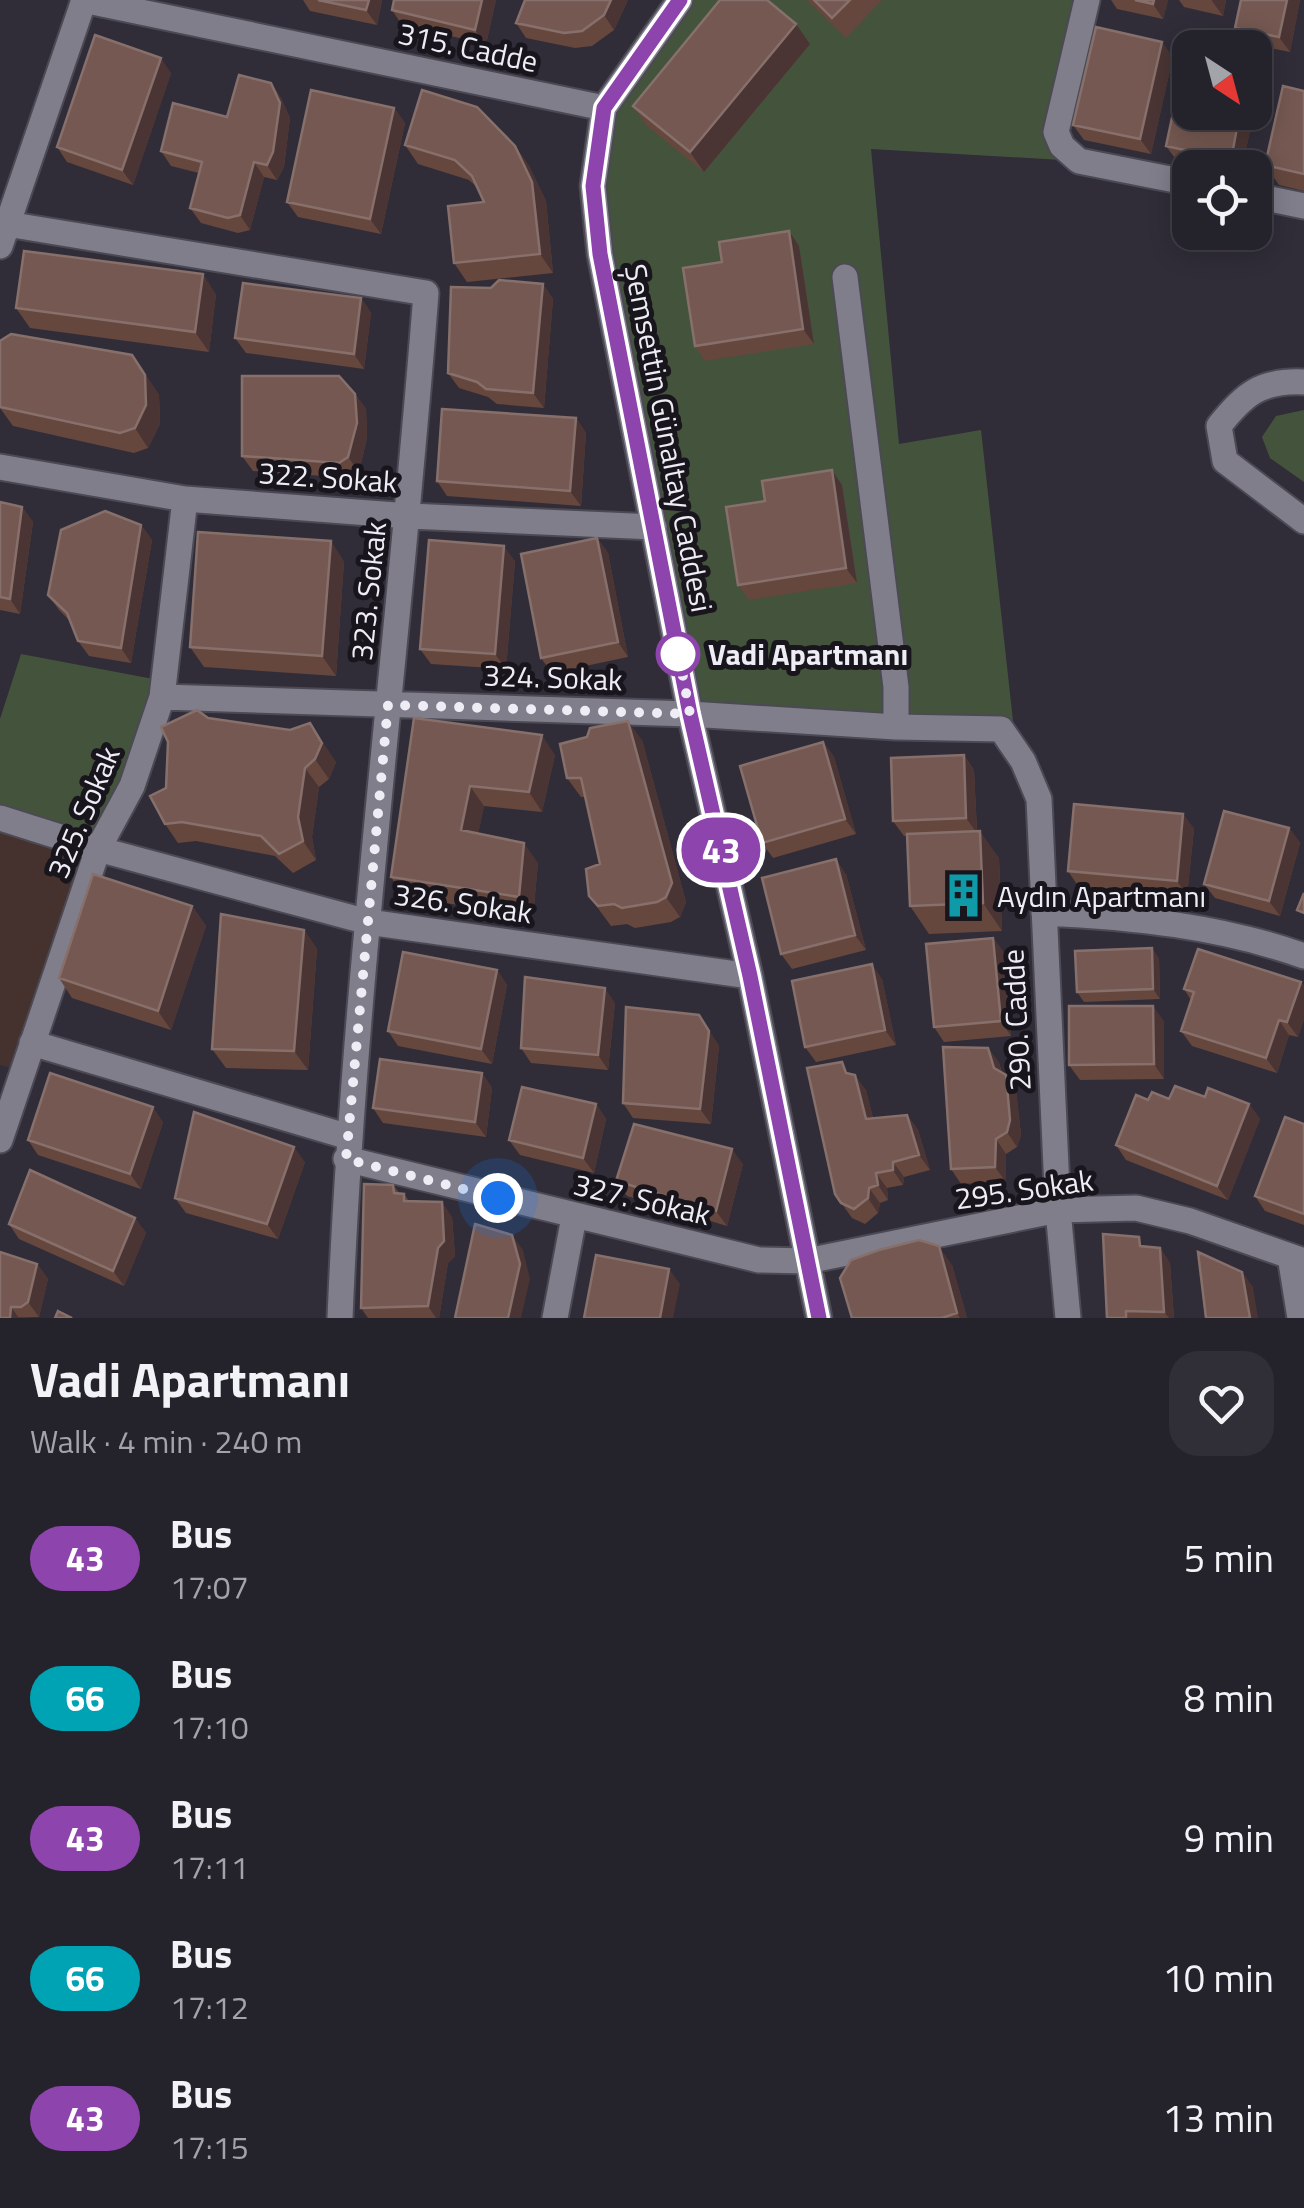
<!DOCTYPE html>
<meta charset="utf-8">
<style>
body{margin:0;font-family:"Titillium Web",sans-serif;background:#302f37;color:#f1f3f6;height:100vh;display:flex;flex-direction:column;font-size:38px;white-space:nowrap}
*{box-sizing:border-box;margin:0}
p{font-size:32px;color:#a3a4a9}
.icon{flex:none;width:55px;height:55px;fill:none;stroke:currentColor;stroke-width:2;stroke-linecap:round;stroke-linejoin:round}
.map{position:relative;height:1318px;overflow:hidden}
.drawer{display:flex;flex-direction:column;background:#24222b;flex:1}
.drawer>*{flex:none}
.badge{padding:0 20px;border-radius:32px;font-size:35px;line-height:65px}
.needle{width:65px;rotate:144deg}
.buttons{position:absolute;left:1172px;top:30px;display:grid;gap:20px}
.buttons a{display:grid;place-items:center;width:100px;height:100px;border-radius:20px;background:#24222b;box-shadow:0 5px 25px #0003,0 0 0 2px #413f47;font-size:50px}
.you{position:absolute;width:50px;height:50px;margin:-25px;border:8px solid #fff;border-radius:50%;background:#1a73e8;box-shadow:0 0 0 15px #1a73e833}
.map>.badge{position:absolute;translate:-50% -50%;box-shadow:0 0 0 5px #fff}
.round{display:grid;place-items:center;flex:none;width:105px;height:105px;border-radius:30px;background:#302f37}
.head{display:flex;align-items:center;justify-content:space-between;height:170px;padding:0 30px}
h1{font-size:48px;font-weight:700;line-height:75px}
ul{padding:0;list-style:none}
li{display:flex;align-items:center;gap:30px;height:140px;padding:0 30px}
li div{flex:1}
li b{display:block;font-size:38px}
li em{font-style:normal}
li .badge{min-width:110px;font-weight:700;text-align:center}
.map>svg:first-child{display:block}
</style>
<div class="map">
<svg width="1304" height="1318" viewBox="0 0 1304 1318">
<rect width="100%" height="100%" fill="#302d39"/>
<path fill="#45312d" d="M0,818L98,849L23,1071L0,1065Z"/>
<path fill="#44543c" d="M680,0H1087L1056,132L1079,161L871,149L899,444L981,430L1013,721L1001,729L690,714L600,254L604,108Z
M1304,410V482L1270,458L1262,437L1276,416Z
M21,654L164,681L98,849L0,818V719Z"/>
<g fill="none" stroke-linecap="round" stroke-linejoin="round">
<defs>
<path id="minor" d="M83,0L604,108
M680,0L604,108L593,186L600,254L690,714L750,976L819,1318
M1087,0L1056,132L1062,146L1079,161L1190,183
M1255,196L1304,206
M7,224L426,293C400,635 354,975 340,1318
M0,246L84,0
M845,277L896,687V727
M1304,382C1261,380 1244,394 1219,426L1225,461L1304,521
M0,467L185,499L409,516L654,527
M162,697L690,714L896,727L1001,729L1023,761L1039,799L1058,1210L1068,1318
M0,818L98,849L368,922L750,976
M1044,913C1132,917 1220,926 1304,956
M32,1043L349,1137
M0,1140L98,849L132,786L162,697L185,499
M346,1159L759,1260L807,1261L1058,1210L1136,1208L1190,1221L1304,1261
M1290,1256L1300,1318
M555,1318L574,1217"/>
</defs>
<use href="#minor" stroke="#4b4953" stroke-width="29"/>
<use href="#minor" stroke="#817e8c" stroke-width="25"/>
</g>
<path fill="#65473e" d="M303,0H382L377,25L310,11Z
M394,0H496L486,44L402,25L392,10Z
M628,0L614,30L592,46L575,48L526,38L516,23Z
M807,0H882L846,38Z
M1111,0H1168L1163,19L1117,9Z
M1179,0H1226L1223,16L1184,7Z
M1300,0L1290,52L1246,43L1235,28Z
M796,24L810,44L704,172L646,125L633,106Z
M1173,57L1151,154L1084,140L1073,125Z
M171,73L133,185L67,162L57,147Z
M271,83L281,98L290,118L284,167L277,180L264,177L250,230L238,233L201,223L190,208L199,173L171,166L161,151L227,117Z
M1304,91V191L1279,185L1265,165Z
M394,108L405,123L381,234L298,217L287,202Z
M1190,112H1254L1242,168H1207L1177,161L1166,146Z
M405,145L515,146L529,166L546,201L553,273L467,282L454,263L484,202L478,188L469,180L418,164Z
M799,246L814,344L705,361L695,346L722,262Z
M543,284L553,299L544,408L497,404L488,397L459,388L448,373L491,288Z
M216,294L209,352L30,328L16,308Z
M361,298L371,313L364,369L246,353L235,338Z
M0,341L132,355L159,395L160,424L148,448L134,453L13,426L0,408Z
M355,394L366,409L367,438L359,472L350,478L253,471L242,456Z
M576,418L586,433L581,506L447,496L437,481Z
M842,485L857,583L749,600L738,585L765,501Z
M0,502L22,507L33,522L20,614L0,610Z
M141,525L152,540L131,663L89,656L78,641L70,621L59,610L48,595Z
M597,538L608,553L628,657L552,673L541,658Z
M344,561L336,676L204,667L190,647Z
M515,561L506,669L431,664L420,649Z
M208,718L336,762L329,779L319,787L312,837L316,860L293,873L275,856L196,841L178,843L165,824L166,788Z
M414,718L555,755L542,812L484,806L478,834L538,863L533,916L404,897L391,877Z
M642,740L686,902L680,917L671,922L635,928L627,924L611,926L589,896L600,864L585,797H581L567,778Z
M823,742L834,757L856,834L773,858L762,843Z
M964,755L974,770L977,831L999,858L1002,931L929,934L910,906L907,836H904L893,821Z
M1183,814L1194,829L1187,896L1078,886L1068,871Z
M1289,828L1300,843L1280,916L1215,898L1204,884Z
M846,874L866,950L792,969L781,954Z
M192,906L206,926L171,1030L72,998L59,978Z
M304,930L317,949L308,1070L226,1068L212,1049Z
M993,938L1004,953L1011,1036L944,1042L934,1027Z
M1159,958L1160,999L1084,1002L1077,992Z
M497,970L507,985L492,1064L398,1046L388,1031Z
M882,979L896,1045L816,1062L805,1047Z
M1301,982L1304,986V1019L1298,1037L1289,1035L1277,1073L1192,1046L1181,1031L1191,1000L1184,989Z
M615,1003L608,1070L531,1063L521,1048Z
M699,1015L719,1046L711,1124L633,1118L623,1103Z
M1164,1021V1079L1080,1080L1069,1065Z
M988,1048L999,1063L1002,1072L1006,1075L1016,1090L1021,1135L1017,1147L1006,1154V1182L961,1184L951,1169Z
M482,1073L492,1088L486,1137L383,1123L373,1108Z
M851,1074L866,1090L873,1118L907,1115L918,1130L930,1170L904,1177L903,1185L887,1188L888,1200L880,1203L878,1213L865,1224L852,1218L835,1194Z
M1205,1097L1249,1104L1260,1119L1228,1200L1126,1160L1116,1145L1148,1100Z
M596,1104L606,1119L594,1173L520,1155L509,1140Z
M163,1122L141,1189L38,1155L28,1140Z
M1304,1124V1225L1265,1211L1255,1196Z
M305,1162L278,1239L186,1213L175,1198Z
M743,1164L727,1226L627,1196L616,1181Z
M393,1185L400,1194H404L409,1201L452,1217L455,1256L448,1263L439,1318H368L361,1308Z
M135,1218L146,1233L124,1286L19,1239L9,1224Z
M1146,1246L1160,1248L1170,1263L1174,1318H1107Z
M37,1264L48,1279L39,1317L0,1318Z
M952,1265L967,1318H852Z"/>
<path fill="#4a3534" d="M369,0H382L377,25L366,10Z
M482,0H496L486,44L475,30Z
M611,0H628L614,30L604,15Z
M1154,0H1168L1163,19L1153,4Z
M1212,0H1226L1223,16L1212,1Z
M1287,0H1300L1290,52L1279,37Z
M796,24L810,44L704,172L690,152Z
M1162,42L1173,57L1151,154L1140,139Z
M161,58L171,73L133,185L122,170Z
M271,83L281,98L290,118L284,167L277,180L267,165Z
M1255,83L1258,88L1255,106Z
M394,108L405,123L381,234L370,219Z
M1240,112H1254L1242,168H1236L1231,160Z
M515,146L529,166L546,201L553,273L540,254Z
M254,162L264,177L250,230L240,215Z
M789,231L799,246L814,344L803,329Z
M203,274L216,294L209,352L195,332Z
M543,284L553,299L544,408L533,393Z
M361,298L371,313L364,369L354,354Z
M132,355L159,395L160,424L148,448L135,428Z
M355,394L366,409L367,438L359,472L348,457Z
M576,418L586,433L581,506L570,491Z
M832,470L842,485L857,583L846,568Z
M22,507L33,522L20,614L10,599Z
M141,525L152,540L131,663L121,648Z
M597,538L608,553L628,657L618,642Z
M331,541L344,561L336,676L322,656Z
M504,546L515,561L506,669L495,654Z
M628,721L642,740L686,902L680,917L666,897Z
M310,723L336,762L329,779L315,759Z
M542,735L555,755L542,812L529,792Z
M823,742L834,757L856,834L845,819Z
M964,755L974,770L977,833L966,818Z
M305,768L319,787L312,837L316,860L303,841L298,817Z
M470,786L484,806L475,850L461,830Z
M1183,814L1194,829L1187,896L1177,881Z
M1289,828L1300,843L1280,916L1269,901Z
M980,831L999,858L1002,931L983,903Z
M524,843L538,863L533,916L519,897Z
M836,859L846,874L866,950L855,935Z
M192,906L206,926L171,1030L158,1011Z
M304,930L317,949L308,1070L294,1051Z
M993,938L1004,953L1011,1036L1001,1021Z
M1152,948L1159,958L1160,999L1153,989Z
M872,964L882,979L896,1045L885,1030Z
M497,970L507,985L492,1064L481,1049Z
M1301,982L1304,986V1019L1298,1037L1287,1022Z
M605,988L615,1003L608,1070L598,1055Z
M1153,1006L1164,1021V1079L1154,1064Z
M699,1015L719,1046L711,1124L700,1109Z
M1279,1020L1289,1035L1277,1073L1266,1058Z
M988,1048L999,1063L1005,1083L994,1068Z
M482,1073L492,1088L486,1137L475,1122Z
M855,1075L866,1090L877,1134L866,1119Z
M1006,1075L1016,1090L1021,1135L1017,1147L1007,1132Z
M596,1104L606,1119L594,1173L583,1158Z
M1249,1104L1260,1119L1228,1200L1217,1186Z
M153,1107L163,1122L141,1189L130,1174Z
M907,1115L918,1130L930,1170L919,1155Z
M996,1139L1006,1154V1182L995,1167Z
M294,1147L305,1162L278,1239L267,1224Z
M732,1149L743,1164L727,1226L716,1211Z
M893,1162L904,1177L903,1185L893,1170Z
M876,1173L887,1188L888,1200L878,1185Z
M869,1188L880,1203L878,1213L868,1198Z
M442,1202L452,1217L455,1256L448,1263L439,1318H436L428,1306Z
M135,1218L146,1233L124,1286L113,1271Z
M512,1235L523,1250L530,1279L521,1318H508Z
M939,1246L952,1265L967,1318H960L957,1313Z
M1160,1248L1170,1263L1174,1318H1169L1164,1312Z
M37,1264L48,1279L39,1317L28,1302Z
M669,1269L680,1284L673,1318H660Z
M1242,1272L1253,1287L1258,1318H1250Z
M11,1307L19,1318H9Z"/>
<path fill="#745851" stroke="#87706b" stroke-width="2.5" d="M318,0H369L366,10Z
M394,0H482L475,30L392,10Z
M525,0H611L604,15L582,31L564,33L516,23Z
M720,0H767L796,24L690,152L633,106Z
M814,0H850L832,18Z
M1135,0H1154L1153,4Z
M1241,0H1287L1279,37L1235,28Z
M1096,27L1162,42L1140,139L1073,125Z
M95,35L161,58L122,170L57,147Z
M1184,61L1190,62V112H1240L1231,160L1166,146Z
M239,75L271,83L280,103L273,152L267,165L254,162L240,215L228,218L190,208L202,162L161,151L173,103L227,117Z
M1283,86L1304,91V174L1265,165Z
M311,90L394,108L370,219L287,202Z
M422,90L477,107L515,146L532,182L540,254L454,263L448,206L484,202L472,176L455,160L405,145Z
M789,231L803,329L695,346L683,268L722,262L719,242Z
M24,251L203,274L195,332L16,308Z
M499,280L543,284L533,393L486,389L477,382L448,373L451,287L491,288Z
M243,283L361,298L354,354L235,338Z
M11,334L132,355L145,375L146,405L135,428L120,433L0,407V341Z
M242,376H339L355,394L357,423L348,457L339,463L242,456Z
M442,409L576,418L570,491L437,481Z
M832,470L846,568L738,585L726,507L765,501L762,481Z
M0,502L22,507L10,599L0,597Z
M105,511L141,525L121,648L78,641L67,613L48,595L61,530Z
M198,532L331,541L322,656L190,647Z
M597,538L618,642L541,658L521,554Z
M429,540L504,546L495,654L420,649Z
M197,710L208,718L290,730L310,723L322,743L315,759L305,768L298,817L303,841L279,854L261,836L182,822L165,824L150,796L166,788L168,742L161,727Z
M414,718L542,735L529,792L470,786L461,830L524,843L519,897L391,877Z
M628,721L672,883L666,897L657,902L622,908L614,904L598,906L589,896L586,869L600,864L581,778H567L560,744L587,737L590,728Z
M823,742L845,819L762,843L740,766Z
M964,755L966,818L893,821L891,758Z
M1074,804L1183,814L1177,881L1068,871Z
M1224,811L1289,828L1269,901L1204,884Z
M980,831L983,903L910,906L907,834Z
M836,859L855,935L781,954L762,878Z
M93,874L192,906L158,1011L59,978Z
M1304,893V913L1297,910Z
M221,914L304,930L294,1051L212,1049Z
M993,938L1001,1021L934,1027L926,944Z
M1152,948L1153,989L1077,992L1075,951Z
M1198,949L1301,982L1287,1022L1279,1020L1266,1058L1181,1031L1194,992L1184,989Z
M403,952L497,970L481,1049L388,1031Z
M872,964L885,1030L805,1047L792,981Z
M525,977L605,988L598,1055L521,1048Z
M1069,1006H1153L1154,1064L1069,1065Z
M626,1007L699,1015L709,1031L700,1109L623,1103Z
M943,1047L988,1048L994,1068L1006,1075L1010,1120L1007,1132L996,1139L995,1167L951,1169Z
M380,1059L482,1073L475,1122L373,1108Z
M842,1062L846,1073L855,1075L866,1119L907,1115L919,1155L893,1162V1170L876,1173L878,1185L869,1188L868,1198L854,1209L841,1203L835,1194L807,1068Z
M50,1073L153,1107L130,1174L28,1140Z
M1175,1086L1205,1097L1208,1088L1249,1104L1217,1186L1116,1145L1136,1095L1148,1100L1152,1092L1169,1099Z
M522,1087L596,1104L583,1158L509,1140Z
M194,1112L294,1147L267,1224L175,1198Z
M1285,1117L1304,1124V1214L1255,1196Z
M634,1124L732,1149L716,1211L616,1181Z
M30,1170L135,1218L113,1271L9,1224Z
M364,1184L393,1185L394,1193L404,1194V1201L442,1202L444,1241L438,1248L428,1306L361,1308Z
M475,1224L512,1235L520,1264L508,1318H455Z
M1103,1234L1139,1237L1140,1246L1160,1248L1164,1312L1126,1311V1318H1107Z
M919,1240L939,1246L957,1313L942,1318H852L840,1278L851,1260L879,1250Z
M0,1252L37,1264L28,1302L21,1307H11L10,1318H0Z
M1198,1252L1242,1272L1250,1318H1206Z
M596,1255L669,1269L660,1318H584Z
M58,1311L72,1318H55Z"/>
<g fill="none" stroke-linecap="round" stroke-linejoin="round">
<defs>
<path id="line" d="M680,0L604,108L593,186L600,254L690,714L750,976L819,1318"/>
</defs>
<use href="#line" stroke="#fff" stroke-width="22"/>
<use href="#line" stroke="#8e44ad" stroke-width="15"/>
<path stroke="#eeedf5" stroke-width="10" stroke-dasharray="0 18" d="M498,1198L346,1159L388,705L690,714L676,639L678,654"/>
</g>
<defs>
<symbol id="building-bare" viewBox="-9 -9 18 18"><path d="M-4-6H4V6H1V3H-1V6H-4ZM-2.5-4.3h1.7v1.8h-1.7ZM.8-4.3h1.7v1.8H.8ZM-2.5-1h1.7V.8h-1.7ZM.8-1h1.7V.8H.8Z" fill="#0f9aa8" stroke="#18161c" stroke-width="2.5" paint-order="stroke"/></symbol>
</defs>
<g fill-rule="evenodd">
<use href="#building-bare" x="932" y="864" width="63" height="63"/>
</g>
<circle fill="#fff" stroke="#8e44ad" stroke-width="5" cx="678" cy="654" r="20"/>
<g text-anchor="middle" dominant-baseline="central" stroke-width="10" stroke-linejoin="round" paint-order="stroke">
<g font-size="30" fill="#eeedf5" stroke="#18161c">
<text transform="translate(468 47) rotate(12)">315. Cadde</text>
<text transform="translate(669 438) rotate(79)">Şemsettin Günaltay Caddesi</text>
<text transform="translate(328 477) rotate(4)">322. Sokak</text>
<text transform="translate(368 591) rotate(-84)">323. Sokak</text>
<text transform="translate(553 677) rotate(2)">324. Sokak</text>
<text transform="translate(83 812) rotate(-67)">325. Sokak</text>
<text transform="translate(463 903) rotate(8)">326. Sokak</text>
<text transform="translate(1016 1020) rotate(-93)">290. Cadde</text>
<text transform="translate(1024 1189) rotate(-8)">295. Sokak</text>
<text transform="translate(642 1199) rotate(13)">327. Sokak</text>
</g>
<g font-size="30" font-weight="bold" fill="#eeedf5" stroke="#18161c" text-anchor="start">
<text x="708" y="654">Vadi Apartmanı</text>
</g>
<g font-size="30" fill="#eeedf5" stroke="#18161c" text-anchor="start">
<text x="997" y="896">Aydın Apartmanı</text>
</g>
</g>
</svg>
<div class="buttons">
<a><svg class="needle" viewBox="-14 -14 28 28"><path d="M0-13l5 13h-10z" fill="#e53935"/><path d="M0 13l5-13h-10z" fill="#a3a4a9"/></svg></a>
<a><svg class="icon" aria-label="locate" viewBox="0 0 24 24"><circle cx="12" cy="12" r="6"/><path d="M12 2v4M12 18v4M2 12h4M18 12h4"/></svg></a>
</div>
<div class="you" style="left:498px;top:1198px"></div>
<b class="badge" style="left:721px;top:850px;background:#8e44ad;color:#fff">43</b>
</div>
<section class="drawer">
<div class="head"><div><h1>Vadi Apartmanı</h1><p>Walk · 4 min · 240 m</p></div><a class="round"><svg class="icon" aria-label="heart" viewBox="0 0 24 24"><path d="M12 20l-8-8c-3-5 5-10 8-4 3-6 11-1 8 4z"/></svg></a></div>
<ul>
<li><span class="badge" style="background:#8e44ad;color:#fff">43</span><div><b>Bus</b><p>17:07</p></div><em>5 min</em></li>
<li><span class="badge" style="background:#00a3b4;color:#fff">66</span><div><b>Bus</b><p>17:10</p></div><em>8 min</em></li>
<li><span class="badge" style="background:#8e44ad;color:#fff">43</span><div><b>Bus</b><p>17:11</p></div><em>9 min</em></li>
<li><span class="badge" style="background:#00a3b4;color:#fff">66</span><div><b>Bus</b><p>17:12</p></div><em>10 min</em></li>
<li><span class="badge" style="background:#8e44ad;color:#fff">43</span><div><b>Bus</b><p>17:15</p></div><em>13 min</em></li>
</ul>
</section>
